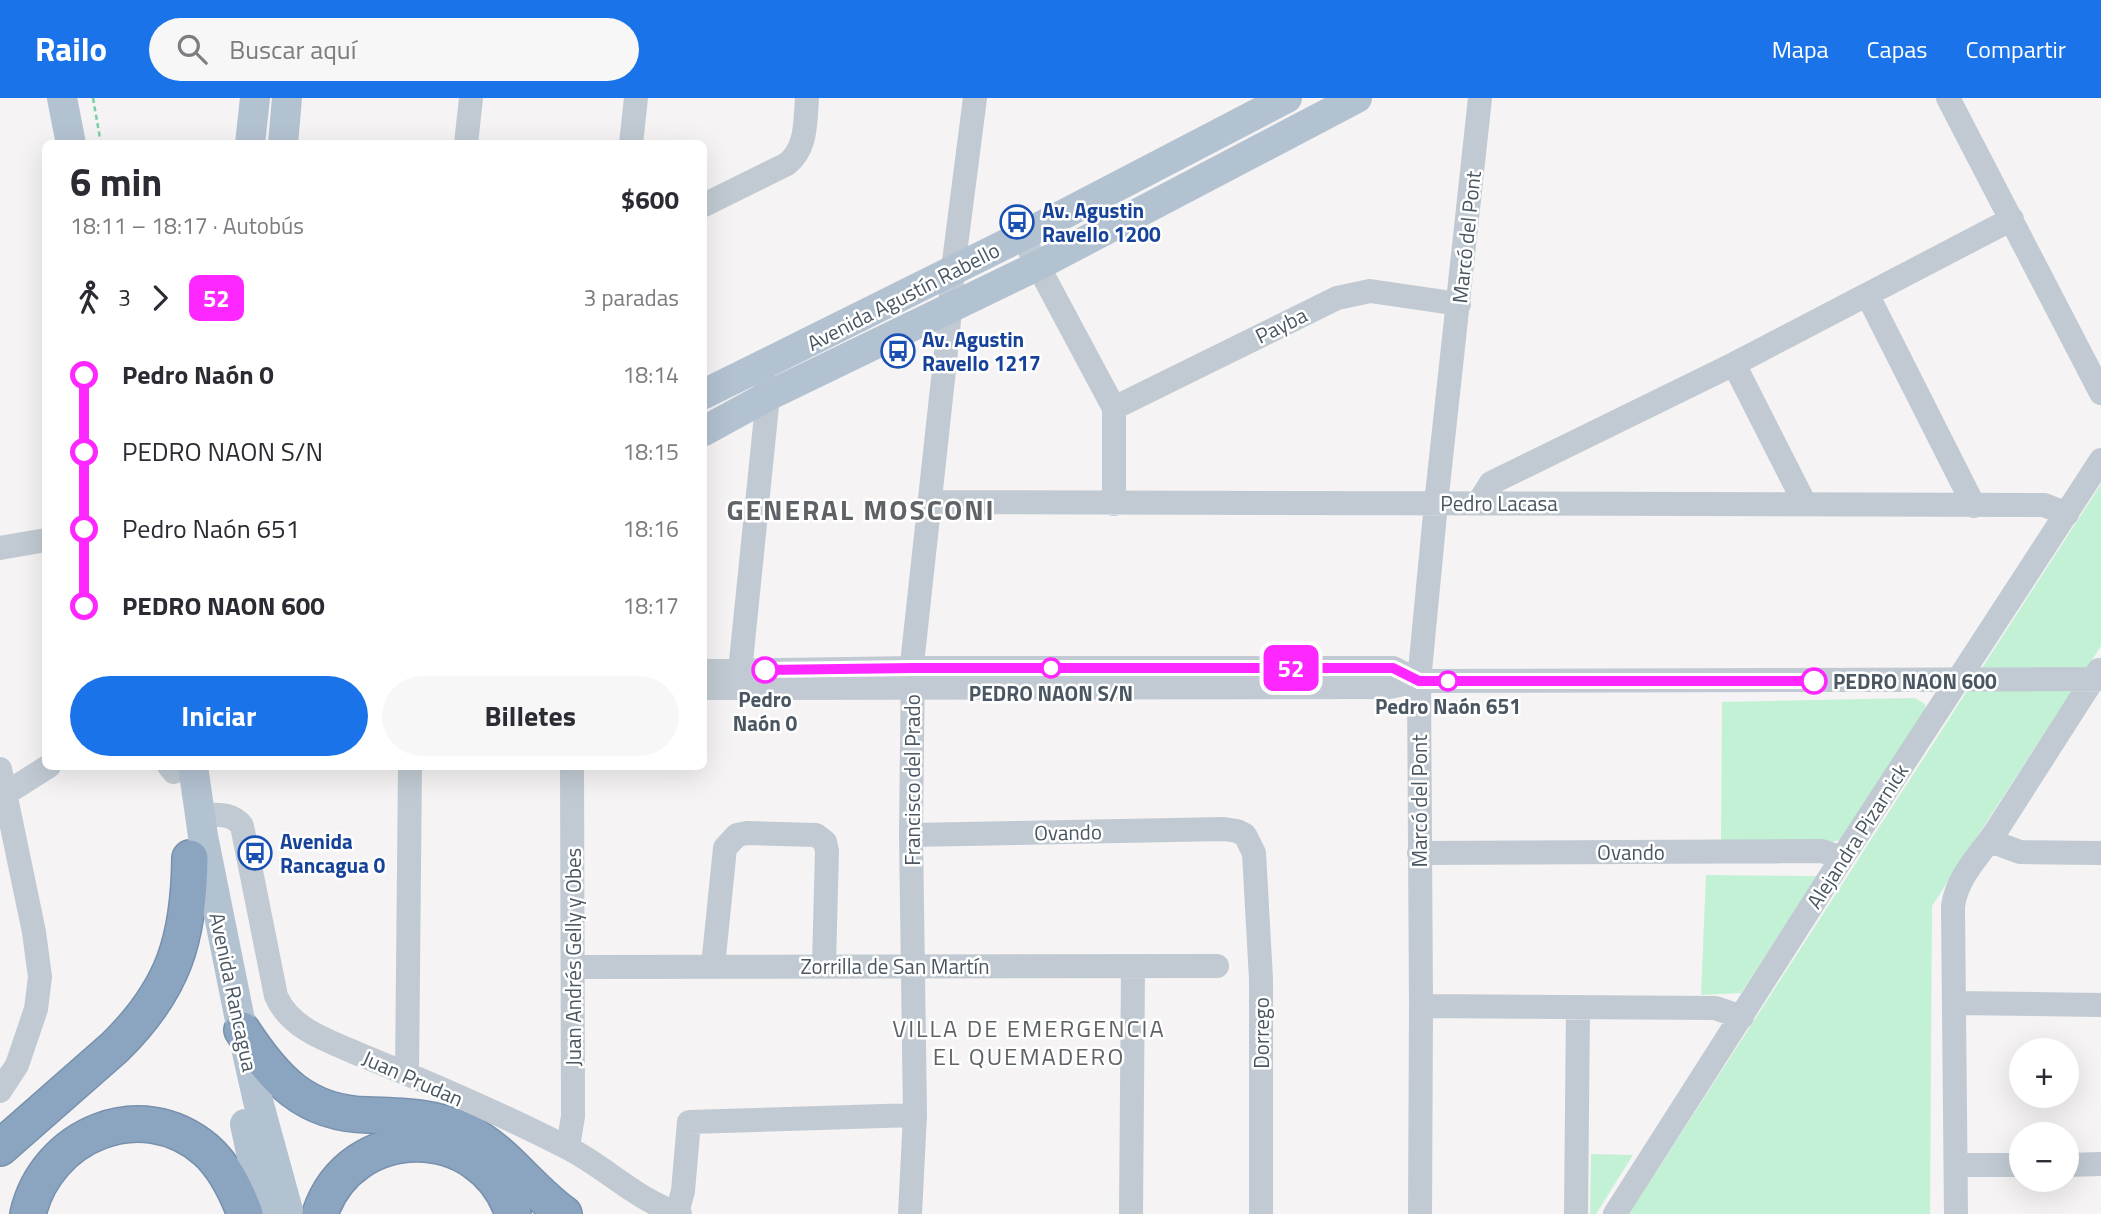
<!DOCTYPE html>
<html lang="es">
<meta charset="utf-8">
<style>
body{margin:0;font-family:"Titillium Web",sans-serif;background:#f7f7f7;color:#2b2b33;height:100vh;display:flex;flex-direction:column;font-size:26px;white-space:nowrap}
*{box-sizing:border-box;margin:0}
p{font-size:23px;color:#7c7c81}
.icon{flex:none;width:38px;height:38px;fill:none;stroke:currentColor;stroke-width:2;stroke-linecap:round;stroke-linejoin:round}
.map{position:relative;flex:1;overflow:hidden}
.drawer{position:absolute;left:42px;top:42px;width:665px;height:630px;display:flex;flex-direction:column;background:#fff;border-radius:10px;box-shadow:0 7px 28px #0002}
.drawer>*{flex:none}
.badge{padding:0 14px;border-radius:10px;font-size:24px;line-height:46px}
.fabs{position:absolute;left:2009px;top:940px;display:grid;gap:14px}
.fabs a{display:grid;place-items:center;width:70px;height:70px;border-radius:50%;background:#fff;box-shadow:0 7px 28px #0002;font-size:35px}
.map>.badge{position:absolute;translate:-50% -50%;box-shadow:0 0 0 4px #fff}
.legs{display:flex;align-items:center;gap:10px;height:77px;padding:0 28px;font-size:23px}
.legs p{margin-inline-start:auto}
.headline{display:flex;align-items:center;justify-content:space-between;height:119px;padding:0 28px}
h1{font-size:38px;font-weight:700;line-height:52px}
.primary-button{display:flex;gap:14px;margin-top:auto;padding:14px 28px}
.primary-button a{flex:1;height:80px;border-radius:42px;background:#1a73e8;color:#fff;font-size:28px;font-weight:700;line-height:80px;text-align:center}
.primary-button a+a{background:#f7f7f7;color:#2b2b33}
ul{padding:0 28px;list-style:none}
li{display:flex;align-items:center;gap:24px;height:77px;font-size:26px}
li i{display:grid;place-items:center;width:10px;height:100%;margin:0 9px;background:currentColor}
li i::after{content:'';width:18px;height:18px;margin:-9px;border:5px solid;border-radius:50%;background:#fff}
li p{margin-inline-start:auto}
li:first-child i{background:linear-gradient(#0000 50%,currentColor 0)}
li:last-child i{background:linear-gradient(currentColor 50%,#0000 0)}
header{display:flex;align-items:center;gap:42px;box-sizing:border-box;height:98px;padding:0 35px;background:#1a73e8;color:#fff}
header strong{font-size:33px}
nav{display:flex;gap:38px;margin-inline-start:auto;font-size:24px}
.search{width:490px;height:63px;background:#f7f7f7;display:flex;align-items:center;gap:18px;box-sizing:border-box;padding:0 24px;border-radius:38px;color:#7c7c81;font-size:26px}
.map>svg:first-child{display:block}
</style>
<header>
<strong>Railo</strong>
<div class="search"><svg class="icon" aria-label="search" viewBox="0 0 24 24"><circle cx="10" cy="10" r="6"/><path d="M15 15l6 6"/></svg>Buscar aquí</div>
<nav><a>Mapa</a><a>Capas</a><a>Compartir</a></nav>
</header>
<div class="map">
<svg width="2101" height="1116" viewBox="0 0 2101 1116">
<rect width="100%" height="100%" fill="#f5f3f3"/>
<path fill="#c3f1d5" d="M2101,386V548L1932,808L1930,1116H1629Z
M1915,600L1925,606L1927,618L1844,741L1832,744L1721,743L1722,604Z
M1706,777L1818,778L1741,895L1701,897Z
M1591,1056L1633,1057L1596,1116H1590Z"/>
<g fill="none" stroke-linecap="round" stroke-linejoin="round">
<defs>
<path id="highway" d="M242,932C274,981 305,1016 368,1017C403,1018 434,1018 467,1034C505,1053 529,1091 564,1116
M0,1050L115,949C174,891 189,841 190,760
M28,1116C46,1037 141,996 206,1052C225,1069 236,1092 245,1116
M320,1116C351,1023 482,1022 513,1116"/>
</defs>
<use href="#highway" stroke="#7690ad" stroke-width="38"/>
<path stroke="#7ad0a6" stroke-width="2.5" stroke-dasharray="5 3.5" stroke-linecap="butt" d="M93,0L101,46"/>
<path stroke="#c1cad2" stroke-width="24" d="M1948,0L2101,295
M466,46L471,0
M631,46L636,0
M704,107L787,66C807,50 805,25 807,0
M1022,138L1114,310V406
M1868,198L1974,408
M1734,266L1805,406
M1114,310L1337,200L1370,193L1459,206
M929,404L2044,407L2067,416
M1479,404L1491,385L1734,266L2012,121
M0,450L46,442
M704,573L913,570H1393L1419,583
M741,589L740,573L768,298L765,284
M704,590L1389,589L1419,583L2101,581
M169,668L174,674
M0,671L34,834L40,879L36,911L17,967L0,993
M0,699L49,668
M199,717C215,717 232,714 242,728L276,898C291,932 329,943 361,957C430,985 499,1015 566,1049C606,1069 636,1102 680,1116
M911,737L1224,731L1237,733L1245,737L1254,755L1261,881V1116
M1990,743L2020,754L2101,755
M1419,755L1822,753L1842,760
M713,868L725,750L737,737L747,735L816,737L825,744L827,753L824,867
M574,869L1217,868
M1954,905L2101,907
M1421,908L1715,910L1742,919
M407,976L410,668
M568,1049L573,1018L572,668
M1956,1067H2021
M2067,1067L2101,1066
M677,1115L683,1093L689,1024L915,1017
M910,1116L915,1017L911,737L913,557L948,235L953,171L975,0
M1131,1116L1133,869
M1420,1116L1421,908L1419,583L1436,406L1480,0
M1576,1116L1578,910
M1615,1116L1842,760L2101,362
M1956,1116L1953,808C1958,776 1980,758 1998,730C2031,678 2065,625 2099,572"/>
<path stroke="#b3c2d1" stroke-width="30" d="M62,0L71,46
M250,46L255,0
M283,46L287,0
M704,296L1022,138L1287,0
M704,333L768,298L1039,167L1357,0
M193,668L203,738L242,932L258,1003L289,1116
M245,1026L264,1116"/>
<use href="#highway" stroke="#8ba5c1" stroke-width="35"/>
</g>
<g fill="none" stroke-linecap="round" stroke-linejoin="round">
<defs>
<path id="line-1" d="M765,572L913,570H1393L1419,583H1814"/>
</defs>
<use href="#line-1" stroke="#fff" stroke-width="16"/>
<use href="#line-1" stroke="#fe27ff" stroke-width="10"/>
</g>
<defs>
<symbol id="bus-ring" viewBox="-11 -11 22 22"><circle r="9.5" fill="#fff" stroke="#1a4fb4" stroke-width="1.5"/><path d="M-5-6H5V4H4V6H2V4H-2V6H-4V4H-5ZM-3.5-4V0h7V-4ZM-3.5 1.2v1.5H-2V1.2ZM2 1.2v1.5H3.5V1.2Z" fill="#1a4fb4"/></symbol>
</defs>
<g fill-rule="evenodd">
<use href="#bus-ring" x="998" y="105" width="38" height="38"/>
<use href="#bus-ring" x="879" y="234" width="38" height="38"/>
<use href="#bus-ring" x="236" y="736" width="38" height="38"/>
</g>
<g fill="#fff" stroke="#fe27ff" stroke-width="3.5">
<circle cx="1051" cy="570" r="9"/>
<circle cx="765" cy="572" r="12"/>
<circle cx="1448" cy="583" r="9"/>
<circle cx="1814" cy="583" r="12"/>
</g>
<g text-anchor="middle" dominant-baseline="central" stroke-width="5" stroke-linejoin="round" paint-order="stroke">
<g font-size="21" font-weight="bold" fill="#164399" stroke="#fff" text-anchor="start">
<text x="1042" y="112">Av. Agustin<tspan x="1042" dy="24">Ravello 1200</tspan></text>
<text x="922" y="241">Av. Agustin<tspan x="922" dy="24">Ravello 1217</tspan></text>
<text x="280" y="743">Avenida<tspan x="280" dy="24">Rancagua 0</tspan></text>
</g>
<g font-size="21" fill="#4a5661" stroke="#fff">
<text transform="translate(1466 139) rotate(-84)">Marcó del Pont</text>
<text transform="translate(903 198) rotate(-27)">Avenida Agustín Rabello</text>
<text transform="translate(1281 227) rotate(-26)">Payba</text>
<text x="1499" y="405">Pedro Lacasa</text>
<text transform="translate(912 682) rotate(-90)">Francisco del Prado</text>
<text transform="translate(1419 703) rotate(-90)">Marcó del Pont</text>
<text transform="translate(1068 734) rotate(-1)">Ovando</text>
<text transform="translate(1857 738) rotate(-57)">Alejandra Pizarnick</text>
<text x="1631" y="754">Ovando</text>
<text transform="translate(573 859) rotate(-90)">Juan Andrés Gelly y Obes</text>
<text x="895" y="868">Zorrilla de San Martín</text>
<text transform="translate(234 894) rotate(78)">Avenida Rancagua</text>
<text transform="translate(1261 935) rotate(-90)">Dorrego</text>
<text transform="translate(413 980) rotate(24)">Juan Prudan</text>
</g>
<g font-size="21" font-weight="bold" fill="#4a5661" stroke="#fff">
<text x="1833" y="583" text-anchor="start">PEDRO NAON 600</text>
<text x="1051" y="595">PEDRO NAON S/N</text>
<text x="765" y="601">Pedro<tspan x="765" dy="24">Naón 0</tspan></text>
<text x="1448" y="608">Pedro Naón 651</text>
</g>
<g font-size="24" letter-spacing="2" fill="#5f6368" stroke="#fff">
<text x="1029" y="930">VILLA DE EMERGENCIA<tspan x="1029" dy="28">EL QUEMADERO</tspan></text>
</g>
<g font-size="28" font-weight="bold" letter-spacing="2" fill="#5f6368" stroke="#fff">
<text x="861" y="411">GENERAL MOSCONI</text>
</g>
</g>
</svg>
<div class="fabs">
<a>+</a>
<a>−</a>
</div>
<b class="badge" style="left:1291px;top:570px;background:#fe27ff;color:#fff">52</b>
<section class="drawer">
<div class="headline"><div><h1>6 min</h1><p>18:11 – 18:17 · Autobús</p></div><b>$600</b></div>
<div class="legs"><svg class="icon" aria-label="walk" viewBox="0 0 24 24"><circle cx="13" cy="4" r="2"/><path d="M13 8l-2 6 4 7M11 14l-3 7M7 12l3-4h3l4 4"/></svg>3<svg class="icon" aria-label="forward" viewBox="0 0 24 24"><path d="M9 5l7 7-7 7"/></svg><b class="badge" style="background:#fe27ff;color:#fff">52</b><p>3 paradas</p></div>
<ul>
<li><i style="color:#fe27ff"></i><b>Pedro Naón 0</b><p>18:14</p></li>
<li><i style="color:#fe27ff"></i><span>PEDRO NAON S/N</span><p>18:15</p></li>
<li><i style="color:#fe27ff"></i><span>Pedro Naón 651</span><p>18:16</p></li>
<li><i style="color:#fe27ff"></i><b>PEDRO NAON 600</b><p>18:17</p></li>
</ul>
<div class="primary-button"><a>Iniciar</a><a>Billetes</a></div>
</section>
</div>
